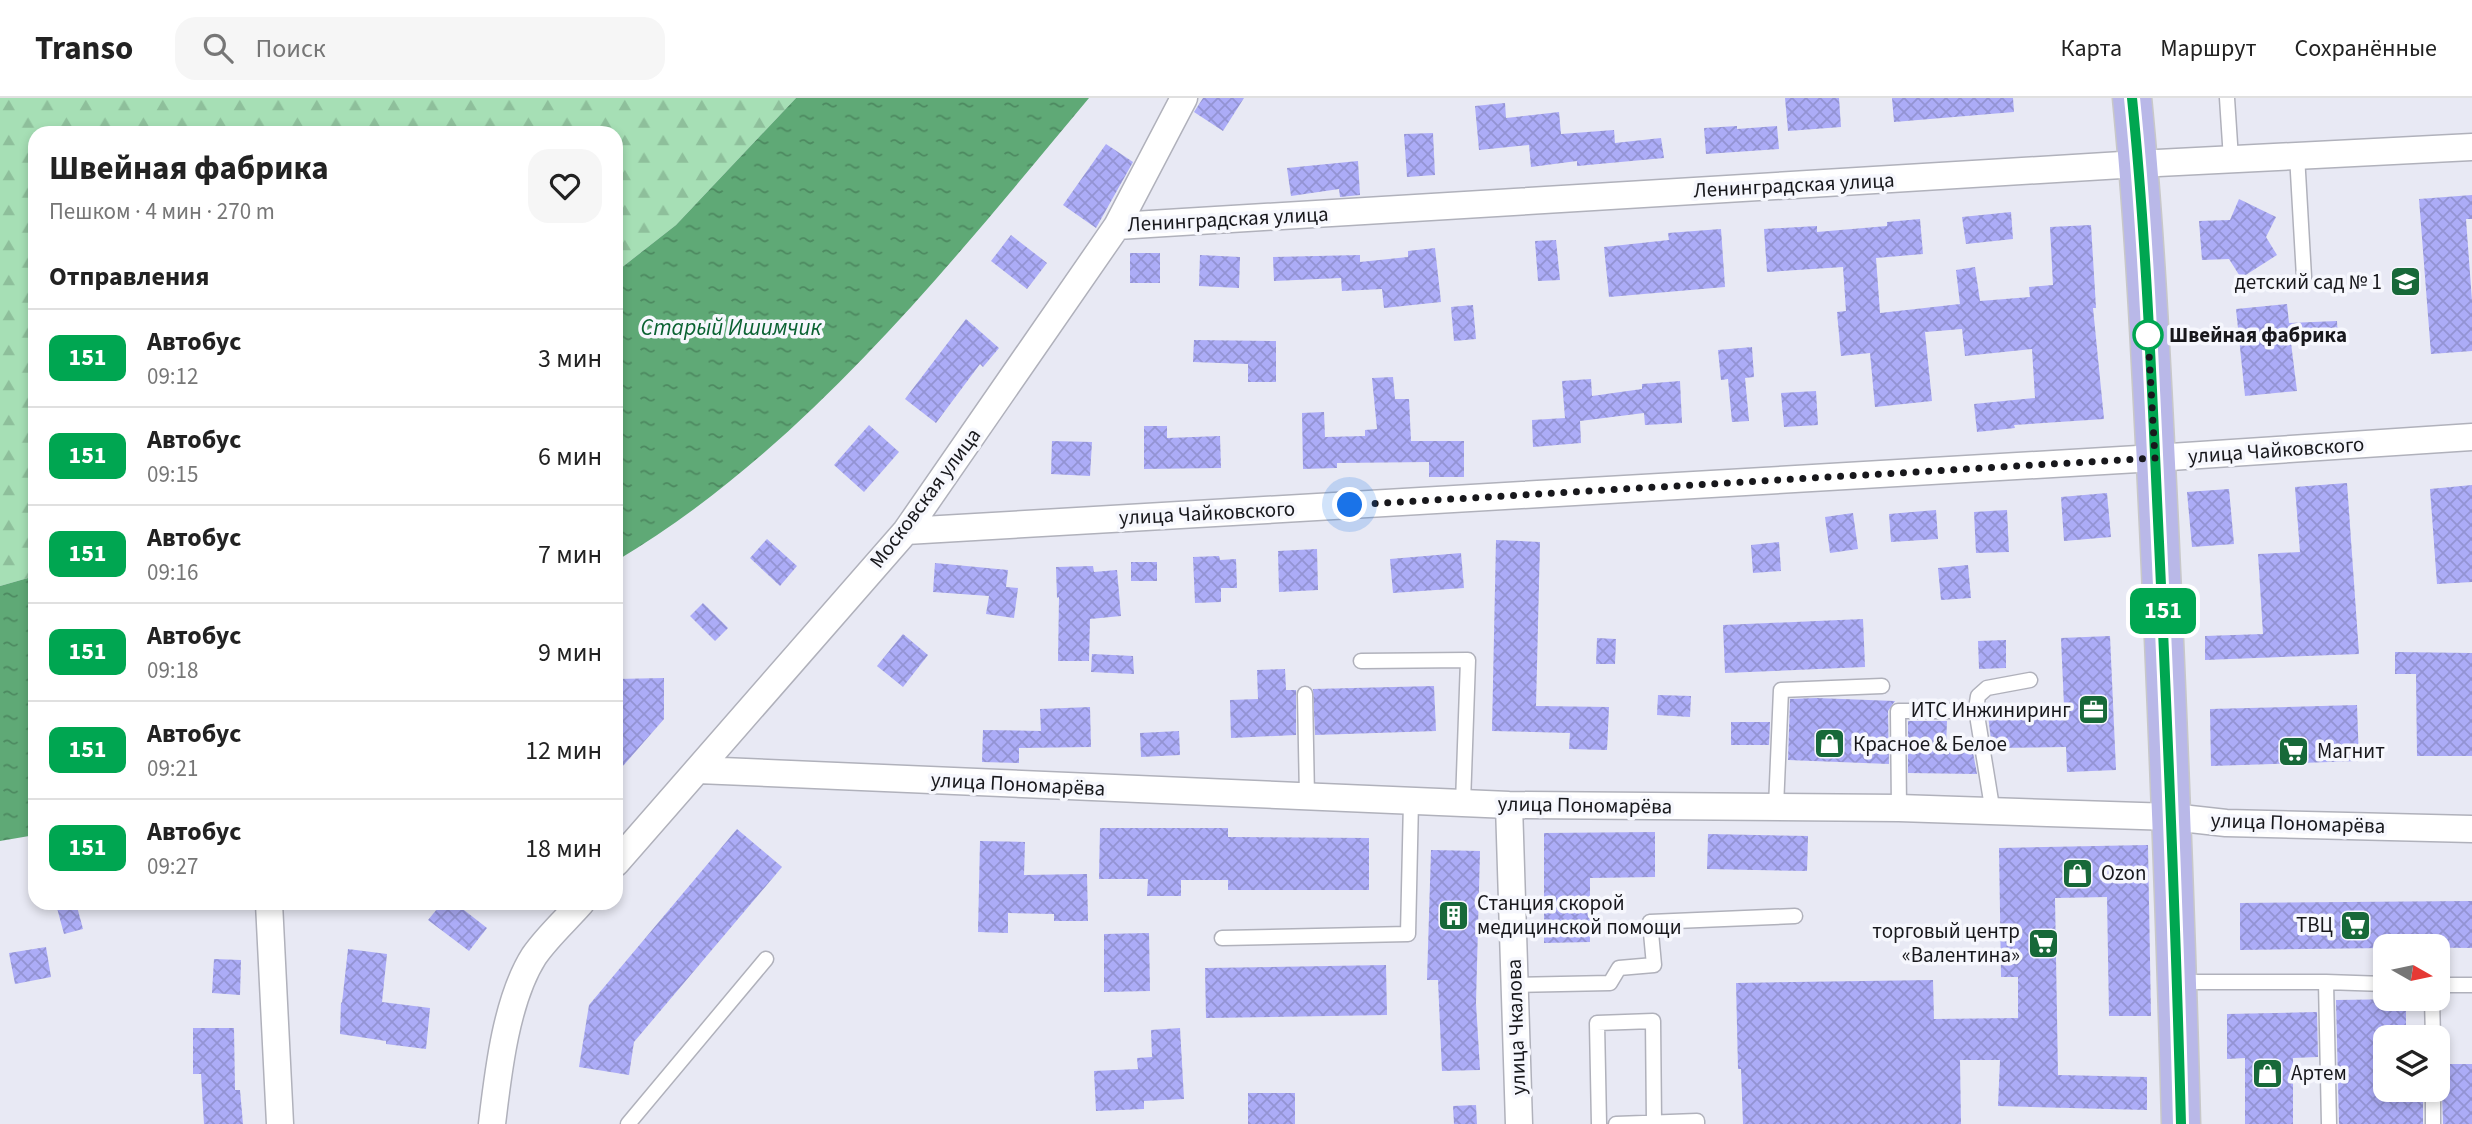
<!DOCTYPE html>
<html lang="ru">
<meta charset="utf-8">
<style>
body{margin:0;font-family:"Source Sans 3",sans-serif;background:#f6f6f6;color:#222;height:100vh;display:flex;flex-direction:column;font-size:26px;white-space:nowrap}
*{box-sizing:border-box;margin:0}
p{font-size:23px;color:#767676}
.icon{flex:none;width:38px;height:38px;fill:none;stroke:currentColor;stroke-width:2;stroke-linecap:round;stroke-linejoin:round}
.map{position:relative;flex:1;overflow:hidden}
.panel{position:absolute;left:28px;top:28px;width:595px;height:784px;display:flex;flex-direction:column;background:#fff;border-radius:21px;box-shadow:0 4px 10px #0003}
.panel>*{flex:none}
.badge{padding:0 14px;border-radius:10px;font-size:24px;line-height:46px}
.needle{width:46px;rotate:99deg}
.controls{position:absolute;left:2373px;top:836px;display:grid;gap:14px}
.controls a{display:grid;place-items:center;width:77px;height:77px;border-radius:14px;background:#fff;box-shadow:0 4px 10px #0003;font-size:35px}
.you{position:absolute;width:35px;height:35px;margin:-18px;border:5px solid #fff;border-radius:50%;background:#1a73e8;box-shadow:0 0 0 10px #1a73e833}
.map>.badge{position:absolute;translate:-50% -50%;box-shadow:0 0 0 4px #fff}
h2{padding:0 21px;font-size:26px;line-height:63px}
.round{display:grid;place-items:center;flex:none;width:74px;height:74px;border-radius:21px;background:#f6f6f6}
.overview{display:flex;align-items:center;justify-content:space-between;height:119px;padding:0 21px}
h1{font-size:33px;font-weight:700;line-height:52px}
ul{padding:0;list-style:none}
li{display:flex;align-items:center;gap:21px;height:98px;padding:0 21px;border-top:2px solid #e0e0e0}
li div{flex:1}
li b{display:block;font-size:26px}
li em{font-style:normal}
li .badge{min-width:77px;font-weight:700;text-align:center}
header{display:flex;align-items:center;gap:42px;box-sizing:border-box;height:98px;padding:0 35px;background:#fff;border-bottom:2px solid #e0e0e0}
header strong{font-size:33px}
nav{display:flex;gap:38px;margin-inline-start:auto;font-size:24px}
.search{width:490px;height:63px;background:#f6f6f6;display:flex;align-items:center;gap:18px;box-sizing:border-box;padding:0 24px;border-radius:21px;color:#767676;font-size:26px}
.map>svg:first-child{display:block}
</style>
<header>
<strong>Transo</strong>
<div class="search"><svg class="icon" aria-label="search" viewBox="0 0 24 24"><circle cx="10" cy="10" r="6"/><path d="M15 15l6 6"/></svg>Поиск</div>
<nav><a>Карта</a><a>Маршрут</a><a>Сохранённые</a></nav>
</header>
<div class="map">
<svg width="2472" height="1026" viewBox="0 0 2472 1026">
<defs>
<pattern id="forest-firs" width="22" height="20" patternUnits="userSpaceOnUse" patternTransform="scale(1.75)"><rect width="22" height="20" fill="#a6dfb5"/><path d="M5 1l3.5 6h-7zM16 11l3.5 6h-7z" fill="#8ebf9b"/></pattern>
<pattern id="water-ripples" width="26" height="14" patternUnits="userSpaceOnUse" patternTransform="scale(1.75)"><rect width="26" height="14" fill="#5fa976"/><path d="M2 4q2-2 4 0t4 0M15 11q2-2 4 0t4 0" fill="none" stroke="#4d8960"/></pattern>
<pattern id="building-cross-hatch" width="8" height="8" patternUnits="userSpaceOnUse" patternTransform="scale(1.75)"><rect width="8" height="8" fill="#acacf7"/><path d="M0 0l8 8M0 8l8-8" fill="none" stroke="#9393d3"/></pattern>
</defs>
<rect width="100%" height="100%" fill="#e8e9f4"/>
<path fill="url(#forest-firs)" d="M0,0H796L676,127L616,174V35H35V478L0,488Z"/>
<path fill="url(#water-ripples)" d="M796,0H1089C950,166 805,351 616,463V174L676,127Z
M35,478V737L0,743V488Z"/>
<path fill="url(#building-cross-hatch)" d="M1203,0H1244L1223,33L1194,14Z
M1785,0H1839L1841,29L1788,33Z
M1892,0H2013L2014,14L1894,24Z
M1505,5L1506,20L1559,14L1561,36L1614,32L1615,45L1661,40L1664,60L1577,68V63L1531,69L1529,47L1479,52L1475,8Z
M1737,28V31L1777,28L1779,51L1706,56L1704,30Z
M1433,35L1435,77L1407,79L1404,36Z
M1106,46L1133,64L1096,130L1063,107Z
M1358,63L1360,97L1340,99L1339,91L1291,98L1287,70Z
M2472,97V121H2466L2472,203V253L2431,256L2419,101Z
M2239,101L2276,119L2266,139L2277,157L2241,180L2229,161L2202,162L2199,123L2230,122Z
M2011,114L2013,141L1966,146L1962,119Z
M1920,121L1923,156L1876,160L1880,215L1960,206L1956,172L1975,169L1980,203L2030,199L2029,189L2053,187L2050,129L2091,127L2096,210H2093L2104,321L2014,327L2015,330L1977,334L1974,306L2035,300L2032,251L1965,258L1962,231L1925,234L1932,303L1875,309L1870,255L1841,258L1837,214L1846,213L1843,169L1767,174L1764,131L1817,128V134L1887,128V124Z
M1721,131L1725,189L1609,199L1604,149L1669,142L1668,135Z
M1011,137L1047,165L1027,191L991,163Z
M1556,142L1560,182L1538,183L1535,143Z
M1435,150L1441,204L1384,210L1382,191L1342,193L1341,180L1274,183L1273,159L1360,157V164L1408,159V153Z
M1130,155H1160V185H1130Z
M1200,157L1240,159L1239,190L1199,188Z
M2287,206L2289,225L2337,223L2338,242L2291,245L2297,293L2245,298L2236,211Z
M1473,207L1476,241L1454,243L1451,209Z
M966,221L999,250L983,269L980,266L936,325L905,301Z
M1194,242L1276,243V284H1248V266L1193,264Z
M1752,249L1754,279L1745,280L1749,323L1732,324L1728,281L1721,282L1718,252Z
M1393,279L1395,301H1409L1411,343H1464V379H1429V364L1337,365V370L1303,371L1302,315L1324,314L1325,339L1365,338V332L1377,331L1372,280Z
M1591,281L1592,298L1642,291V286L1680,283L1682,325L1645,327L1644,315L1580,323L1581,345L1533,349L1532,322L1565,320L1562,283Z
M1816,293L1818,327L1784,329L1781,295Z
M869,327L899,354L864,394L834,367Z
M1144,328H1167V340L1220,338L1221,370L1144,371Z
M1052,343L1092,344L1090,378L1051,376Z
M2347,385L2359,556L2205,562V538L2263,536L2258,456L2300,454L2295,389Z
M2472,387V484L2437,486L2430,391Z
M2229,391L2234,446L2192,449L2187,394Z
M2107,395L2111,439L2064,443L2061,399Z
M1936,412L1938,441L1891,444L1889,416Z
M2007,412L2009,454L1976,455L1974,414Z
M1853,415L1858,451L1830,455L1825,419Z
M767,441L797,468L780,488L750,460Z
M1496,442L1540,444L1536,608L1609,609L1607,652L1569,651L1570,635L1492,633Z
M1779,444L1781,473L1753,475L1751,447Z
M1317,451L1318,492L1279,494L1278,453Z
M1461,455L1464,490L1393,495L1390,461Z
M1219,458L1220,462L1236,461L1237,490H1221V504L1195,505L1193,459Z
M1131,464H1157V483H1131Z
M935,465L1008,472L1006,489L1018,490L1014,520L986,516L989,498L933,494Z
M1968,467L1971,500L1941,502L1938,470Z
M1093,468L1094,474L1117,472L1121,518L1090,521L1089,563H1058L1059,499L1057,500L1056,469Z
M703,505L728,530L715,543L690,518Z
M1863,521L1865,569L1725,575L1723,527Z
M903,536L928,557L903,589L877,568Z
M2110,538L2116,672L2067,674L2066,649L1992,650L1987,609L2064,608L2061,540Z
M1597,540L1616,541L1615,566H1596Z
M2006,542V570L1979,571L1978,543Z
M2395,554L2472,555V658H2417L2416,576H2395Z
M1092,556L1133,558L1134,576L1091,574Z
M1285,571L1286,592H1296V637L1231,640L1230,602L1258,601L1257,572Z
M664,580V621L616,676V581Z
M1434,588L1436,633L1315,637L1313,591Z
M1658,597L1691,598L1690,619L1657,617Z
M1816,600L1895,603L1888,613L1889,666L1788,662L1790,601Z
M2357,607L2359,663L2211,668L2210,611Z
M1090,609L1091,649L1019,650V665L982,664L983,632L1041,633L1040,611Z
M1908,623H1947L1946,649H1972L1977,676L1908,675Z
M1731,624H1770L1769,647H1731Z
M1179,633L1180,657L1141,659L1140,635Z
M1100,730H1228V739L1369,740V792H1228V782H1181V798H1147L1148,781H1099Z
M737,731L782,769L634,944L629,977L579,969L589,907Z
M1655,734V779L1590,780V844L1544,845V735Z
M1708,736L1808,738L1807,773L1707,771Z
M980,743L1025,744L1024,777L1087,776L1088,823H1054V816L1008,815V835L978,834Z
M2148,747L2151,918H2109L2107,799L2055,800L2058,977L2147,979V1012L1998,1008L2000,962H1960L1961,1026H1743L1741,971H1738L1736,885L1933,882L1934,921L2018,920V879H2001L1999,750Z
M1431,752L1480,753L1476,905L1480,972L1442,973L1438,882H1427Z
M2472,803V850L2385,849V850L2240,852V805Z
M76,805L83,831L64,836L57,810Z
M442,805H455L487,830L469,853L428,822Z
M1149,835L1150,893L1104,894V836Z
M46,849L51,879L15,886L9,855Z
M348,851L387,856L382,904L430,910L426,951L386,946V943L340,936L341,904L342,905Z
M214,861L241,862L240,897L212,895Z
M1386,867L1387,917L1206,920L1205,870Z
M2406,901V940H2385V992H2423V1026H2339L2336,902Z
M2317,914L2318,959L2293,960V1026H2245V960L2227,961V916Z
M193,930H234L235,992H240L243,1026H204L201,976H193Z
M1180,930L1184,1001L1144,1003V1011L1096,1013L1094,973L1138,971L1137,960L1152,959L1151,932Z
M2441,966H2472V1026H2443Z
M1248,995H1295V1026H1248Z
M1476,1007L1477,1026H1454L1453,1008Z"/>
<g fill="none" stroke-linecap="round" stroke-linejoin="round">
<defs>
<path id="lane" d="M2227,0L2231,61
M2297,57L2304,179
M1361,563L1468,562L1463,705
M1305,596L1307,699
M1776,709L1781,592L1882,588
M1899,710L1898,613H1951
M1993,715L1976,611L1978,598L1987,590L2030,582
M1222,840L1408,836L1411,703
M2178,884H2326L2385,886
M2326,884L2329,1026
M1515,887L1610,885L1619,870L1654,867L1650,824L1795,818
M2438,887H2472
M2432,901L2433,940
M2433,992V1026
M628,1026L766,861
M1599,1026L1597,925L1653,923L1654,1024
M1616,1026L1697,1023V1026"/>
<path id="street" d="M1117,128L2138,66L2472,49
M906,433L2155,360L2472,339
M698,672L1509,707L1899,710L2172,719L2226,725L2472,731
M1509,707L1519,1026
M616,765L906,433L1117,128L1184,0
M269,805L280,1026
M492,1026C498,975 506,902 534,858C547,839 566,822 581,805"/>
<path id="primary" d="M2132,0C2146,142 2152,285 2159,428C2168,627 2176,827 2181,1026"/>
</defs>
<use href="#lane" stroke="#b0b1bb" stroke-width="17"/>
<use href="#street" stroke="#b0b1bb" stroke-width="29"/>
<use href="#primary" stroke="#c8c8c9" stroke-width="41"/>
<use href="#lane" stroke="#fff" stroke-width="14"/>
<use href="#street" stroke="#fff" stroke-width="26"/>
<use href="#primary" stroke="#b9b8e8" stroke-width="38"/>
</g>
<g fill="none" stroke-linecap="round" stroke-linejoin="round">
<defs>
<path id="line" d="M2132,0C2147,147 2152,296 2159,444C2168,638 2176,832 2181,1026"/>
</defs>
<use href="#line" stroke="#fff" stroke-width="16"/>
<use href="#line" stroke="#00a651" stroke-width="10"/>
<path stroke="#18181c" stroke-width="7" stroke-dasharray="0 12.6" d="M1350,407L2155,360L2148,237"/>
</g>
<defs>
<symbol id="school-square" viewBox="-11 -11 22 22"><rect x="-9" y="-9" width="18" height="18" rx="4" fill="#176939" stroke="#f6f7fd"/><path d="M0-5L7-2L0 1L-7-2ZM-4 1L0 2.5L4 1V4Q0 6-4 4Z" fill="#fff"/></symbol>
<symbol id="office-square" viewBox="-11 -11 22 22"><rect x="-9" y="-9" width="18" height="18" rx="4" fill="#176939" stroke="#f6f7fd"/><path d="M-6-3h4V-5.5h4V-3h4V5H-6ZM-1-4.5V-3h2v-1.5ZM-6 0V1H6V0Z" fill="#fff"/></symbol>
<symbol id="shop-square" viewBox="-11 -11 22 22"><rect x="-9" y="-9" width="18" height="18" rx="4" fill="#176939" stroke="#f6f7fd"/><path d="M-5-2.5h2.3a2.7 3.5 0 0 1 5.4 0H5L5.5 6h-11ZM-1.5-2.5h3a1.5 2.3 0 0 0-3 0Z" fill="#fff"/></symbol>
<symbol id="supermarket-square" viewBox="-11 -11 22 22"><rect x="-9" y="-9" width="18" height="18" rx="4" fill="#176939" stroke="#f6f7fd"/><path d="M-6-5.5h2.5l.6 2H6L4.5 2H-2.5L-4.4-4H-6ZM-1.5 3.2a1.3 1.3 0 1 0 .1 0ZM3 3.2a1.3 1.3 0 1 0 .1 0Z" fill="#fff"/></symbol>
<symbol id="building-square" viewBox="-11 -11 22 22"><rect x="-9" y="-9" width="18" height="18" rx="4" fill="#176939" stroke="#f6f7fd"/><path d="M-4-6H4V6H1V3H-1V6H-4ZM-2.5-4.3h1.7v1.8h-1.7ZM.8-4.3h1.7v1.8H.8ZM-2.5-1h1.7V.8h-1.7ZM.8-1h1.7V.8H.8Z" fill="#fff"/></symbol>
</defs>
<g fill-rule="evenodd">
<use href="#school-square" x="2388" y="166" width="35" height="35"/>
<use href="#office-square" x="2076" y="594" width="35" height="35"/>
<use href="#shop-square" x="1812" y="628" width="35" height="35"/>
<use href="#supermarket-square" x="2276" y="636" width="35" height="35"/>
<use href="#shop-square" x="2060" y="758" width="35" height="35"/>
<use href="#building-square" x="1436" y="800" width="35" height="35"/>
<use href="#supermarket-square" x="2338" y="810" width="35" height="35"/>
<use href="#supermarket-square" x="2026" y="828" width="35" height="35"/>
<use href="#shop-square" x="2250" y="958" width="35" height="35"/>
</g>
<circle fill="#fff" stroke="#00a651" stroke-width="3.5" cx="2148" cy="237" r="14"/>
<g text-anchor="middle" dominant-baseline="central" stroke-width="7" stroke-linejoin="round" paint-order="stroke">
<g font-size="21" fill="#18181c" stroke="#f6f7fd">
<text transform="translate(1794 87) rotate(-3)">Ленинградская улица</text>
<text transform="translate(1228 121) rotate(-3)">Ленинградская улица</text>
<text transform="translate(2276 352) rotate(-4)">улица Чайковского</text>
<text transform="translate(925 400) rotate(-53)">Московская улица</text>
<text transform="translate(1207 415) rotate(-3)">улица Чайковского</text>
<text transform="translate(1018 686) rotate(3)">улица Пономарёва</text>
<text transform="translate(1585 707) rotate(1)">улица Пономарёва</text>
<text transform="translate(2298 725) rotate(2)">улица Пономарёва</text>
<text transform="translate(1516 929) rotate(-92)">улица Чкалова</text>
</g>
<g font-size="21" fill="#18181c" stroke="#f6f7fd" text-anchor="start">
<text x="2382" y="184" text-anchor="end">детский сад № 1</text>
<text x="2071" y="612" text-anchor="end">ИТС Инжиниринг</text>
<text x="1853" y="646">Красное &amp; Белое</text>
<text x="2317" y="653">Магнит</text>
<text x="2101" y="775">Ozon</text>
<text x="1477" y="805">Станция скорой<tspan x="1477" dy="24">медицинской помощи</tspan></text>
<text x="2333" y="827" text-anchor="end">ТВЦ</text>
<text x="2020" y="833" text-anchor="end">торговый центр<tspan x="2020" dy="24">«Валентина»</tspan></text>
<text x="2291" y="975">Артем</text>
</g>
<g font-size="21" font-weight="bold" fill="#18181c" stroke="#f6f7fd" text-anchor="start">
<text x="2169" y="237">Швейная фабрика</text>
</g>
<g font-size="23" font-style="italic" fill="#0a6232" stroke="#f6f7fd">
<text x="731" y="229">Старый Ишимчик</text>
</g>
</g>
</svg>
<div class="controls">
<a><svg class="needle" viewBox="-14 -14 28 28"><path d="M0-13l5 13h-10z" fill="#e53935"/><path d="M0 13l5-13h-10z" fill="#767676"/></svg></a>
<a><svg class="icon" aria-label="layers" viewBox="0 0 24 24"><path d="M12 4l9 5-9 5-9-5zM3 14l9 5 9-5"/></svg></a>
</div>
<div class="you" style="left:1350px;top:407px"></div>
<b class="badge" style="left:2163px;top:513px;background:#00a651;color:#fff">151</b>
<section class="panel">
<div class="overview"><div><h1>Швейная фабрика</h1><p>Пешком · 4 мин · 270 m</p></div><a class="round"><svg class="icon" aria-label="heart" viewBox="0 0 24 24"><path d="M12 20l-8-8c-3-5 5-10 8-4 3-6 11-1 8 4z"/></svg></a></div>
<h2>Отправления</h2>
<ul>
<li><span class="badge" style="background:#00a651;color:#fff">151</span><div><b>Автобус</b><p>09:12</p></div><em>3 мин</em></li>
<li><span class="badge" style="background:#00a651;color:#fff">151</span><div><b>Автобус</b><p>09:15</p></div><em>6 мин</em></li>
<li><span class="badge" style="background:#00a651;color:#fff">151</span><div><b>Автобус</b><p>09:16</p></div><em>7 мин</em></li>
<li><span class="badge" style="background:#00a651;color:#fff">151</span><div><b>Автобус</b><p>09:18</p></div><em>9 мин</em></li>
<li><span class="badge" style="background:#00a651;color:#fff">151</span><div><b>Автобус</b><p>09:21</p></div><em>12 мин</em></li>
<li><span class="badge" style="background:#00a651;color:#fff">151</span><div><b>Автобус</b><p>09:27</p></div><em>18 мин</em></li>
</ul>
</section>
</div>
